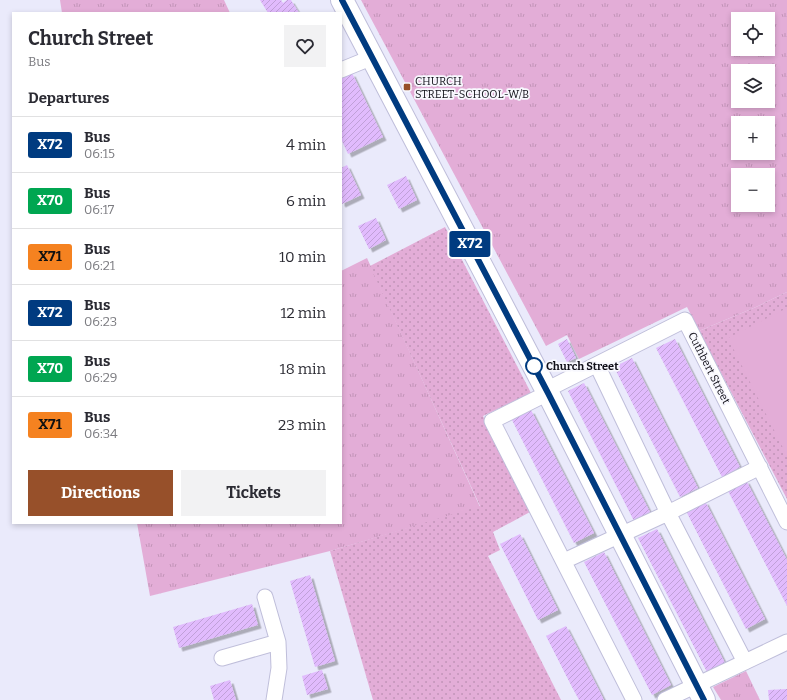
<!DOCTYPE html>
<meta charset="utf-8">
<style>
body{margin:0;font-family:Bitter,serif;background:#f2f2f3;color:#2b2b33;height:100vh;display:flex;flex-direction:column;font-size:15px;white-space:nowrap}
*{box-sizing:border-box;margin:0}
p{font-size:13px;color:#7c7c81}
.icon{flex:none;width:22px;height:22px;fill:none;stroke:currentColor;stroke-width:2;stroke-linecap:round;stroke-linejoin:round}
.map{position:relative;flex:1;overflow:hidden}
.drawer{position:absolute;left:12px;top:12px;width:330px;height:512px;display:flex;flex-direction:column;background:#fff;border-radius:0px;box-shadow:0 2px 6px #0003}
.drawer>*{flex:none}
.badge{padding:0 8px;border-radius:3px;font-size:14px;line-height:26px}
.controls{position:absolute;left:731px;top:12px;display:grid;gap:8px}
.controls a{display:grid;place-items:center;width:44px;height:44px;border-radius:0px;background:#fff;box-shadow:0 2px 6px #0003;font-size:20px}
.map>.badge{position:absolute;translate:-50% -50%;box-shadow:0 0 0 2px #fff}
h2{padding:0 16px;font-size:15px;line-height:36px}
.round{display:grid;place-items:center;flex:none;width:42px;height:42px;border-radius:0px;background:#f2f2f3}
.overview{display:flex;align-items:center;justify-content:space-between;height:68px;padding:0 16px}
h1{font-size:19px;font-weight:700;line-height:30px}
.cta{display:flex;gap:8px;margin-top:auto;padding:8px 16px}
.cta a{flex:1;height:46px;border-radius:0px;background:#97502a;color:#fff;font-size:16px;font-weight:700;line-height:46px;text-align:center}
.cta a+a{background:#f2f2f3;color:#2b2b33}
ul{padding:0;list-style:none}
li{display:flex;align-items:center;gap:12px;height:56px;padding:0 16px;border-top:1px solid #e1e1e2}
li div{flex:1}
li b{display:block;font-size:15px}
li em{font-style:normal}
li .badge{min-width:44px;font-weight:700;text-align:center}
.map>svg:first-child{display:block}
</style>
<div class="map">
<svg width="787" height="700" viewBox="0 0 787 700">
<defs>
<pattern id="grass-tufts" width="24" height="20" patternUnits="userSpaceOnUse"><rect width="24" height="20" fill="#e3add7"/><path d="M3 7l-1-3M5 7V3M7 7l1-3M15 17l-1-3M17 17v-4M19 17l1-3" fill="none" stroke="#c294b8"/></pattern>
<pattern id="park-dots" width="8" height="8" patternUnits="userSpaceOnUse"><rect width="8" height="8" fill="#e3add7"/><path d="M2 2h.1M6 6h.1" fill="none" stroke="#c294b8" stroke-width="1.8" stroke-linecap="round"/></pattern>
<pattern id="building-hatch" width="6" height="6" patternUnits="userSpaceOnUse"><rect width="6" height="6" fill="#e1bbfd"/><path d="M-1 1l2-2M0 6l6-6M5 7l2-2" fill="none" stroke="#c0a0d8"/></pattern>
<filter id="shadow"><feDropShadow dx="3.5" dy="3.5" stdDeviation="0" flood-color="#0004"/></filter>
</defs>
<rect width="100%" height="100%" fill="#eaeafb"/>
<path fill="url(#grass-tufts)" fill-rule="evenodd" d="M60,0H224L230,13H62Z
M361,0H787V292L756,307L699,331L687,307L579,359L567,335L546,346ZM738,19H768V49H738ZM738,71H768V101H738ZM738,123H768V153H738ZM738,175H768V205H738Z
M367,258L480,507L330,551L150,596L137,523H341V271Z
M746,671L760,700H721L713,687Z"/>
<path fill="url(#park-dots)" d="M445,227L531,393L483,416L530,512L493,532L500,550L488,556L561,700H373L330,551L480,506L370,266Z
M787,292V499L699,331L756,307Z"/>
<path fill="#e3add7" d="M787,308V456L728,338Z"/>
<path fill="url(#building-hatch)" filter="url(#shadow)" d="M260,0H281L283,3L287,0H291L299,13H268Z
M352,73L383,137L348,154L341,139V78Z
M347,165L361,195L342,204L341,202V168Z
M406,176L417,200L399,209L387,185Z
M376,218L386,240L369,249L358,226Z
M567,339L576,358L567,362L558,344Z
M675,339L740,467L722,477L656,348Z
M632,358L698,488L680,497L614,367Z
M584,383L650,512L634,521L568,391Z
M531,410L594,533L574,543L512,420Z
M746,480L787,560V606L727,489Z
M705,501L765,619L746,629L686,511Z
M657,529L725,663L707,672L638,538Z
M520,534L558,610L538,620L500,544Z
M604,552L671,685L652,695L584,562Z
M310,575L335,661L315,667L290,581Z
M252,604L258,625L179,648L173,627Z
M566,626L579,651L604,700H579L572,687L546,636Z
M322,670L328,689L307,695L302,676Z
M230,680L236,700H214L210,686Z
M787,689V700H769L768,690Z"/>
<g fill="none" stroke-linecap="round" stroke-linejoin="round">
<defs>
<path id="minor" d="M341,70L373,57
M597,365L668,513L745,662
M546,390L685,320L787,522
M548,393L492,421L634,700
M564,561L668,513L760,467
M265,597L278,642L279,668L274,700
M222,658L278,642
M665,700L787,642"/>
<path id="highway" d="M342,0L548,393L704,700"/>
</defs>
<use href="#minor" stroke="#bfbeda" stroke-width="17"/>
<use href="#highway" stroke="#bfbeda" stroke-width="24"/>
<use href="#minor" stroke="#fff" stroke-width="15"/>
<use href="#highway" stroke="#fff" stroke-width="22"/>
</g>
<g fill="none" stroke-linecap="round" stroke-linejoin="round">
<defs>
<path id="line" d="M342,0L548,393L704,700"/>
</defs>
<use href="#line" stroke="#fff" stroke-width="9"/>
<use href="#line" stroke="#003b80" stroke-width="6"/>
</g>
<rect fill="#97502a" stroke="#f8f8fe" stroke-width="1.5" x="403" y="83" width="8" height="8" rx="2"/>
<circle fill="#fff" stroke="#003b80" stroke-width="2" cx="534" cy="366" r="8"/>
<g text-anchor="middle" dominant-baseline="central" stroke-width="3.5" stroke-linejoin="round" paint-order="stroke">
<g font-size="11" fill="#100f18" stroke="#f8f8fe" text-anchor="start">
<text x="415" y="81">CHURCH<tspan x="415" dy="13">STREET-SCHOOL-W/B</tspan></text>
</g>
<g font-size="11" font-weight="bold" fill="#100f18" stroke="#f8f8fe" text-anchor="start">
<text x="546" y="366">Church Street</text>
</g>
<g font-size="11" fill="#100f18" stroke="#f8f8fe">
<text transform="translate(709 368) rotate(63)">Cuthbert Street</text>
</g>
</g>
</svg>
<div class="controls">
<a><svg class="icon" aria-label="locate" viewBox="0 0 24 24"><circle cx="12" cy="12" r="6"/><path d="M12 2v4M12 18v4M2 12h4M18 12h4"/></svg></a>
<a><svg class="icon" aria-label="layers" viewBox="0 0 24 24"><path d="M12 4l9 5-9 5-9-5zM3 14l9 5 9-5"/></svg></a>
<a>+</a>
<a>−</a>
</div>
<b class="badge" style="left:470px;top:244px;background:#003b80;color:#fff">X72</b>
<section class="drawer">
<div class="overview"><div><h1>Church Street</h1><p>Bus</p></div><a class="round"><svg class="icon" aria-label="heart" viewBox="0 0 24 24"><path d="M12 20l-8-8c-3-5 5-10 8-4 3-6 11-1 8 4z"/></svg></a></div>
<h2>Departures</h2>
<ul>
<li><span class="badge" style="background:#003b80;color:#fff">X72</span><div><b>Bus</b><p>06:15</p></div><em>4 min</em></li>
<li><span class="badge" style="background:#00a651;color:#fff">X70</span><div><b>Bus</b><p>06:17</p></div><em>6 min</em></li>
<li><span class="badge" style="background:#f58220;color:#111">X71</span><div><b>Bus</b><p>06:21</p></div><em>10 min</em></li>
<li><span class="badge" style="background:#003b80;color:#fff">X72</span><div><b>Bus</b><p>06:23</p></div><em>12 min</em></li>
<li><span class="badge" style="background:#00a651;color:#fff">X70</span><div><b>Bus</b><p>06:29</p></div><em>18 min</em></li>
<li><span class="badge" style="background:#f58220;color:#111">X71</span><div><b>Bus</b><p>06:34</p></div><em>23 min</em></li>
</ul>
<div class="cta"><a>Directions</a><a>Tickets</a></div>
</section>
</div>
